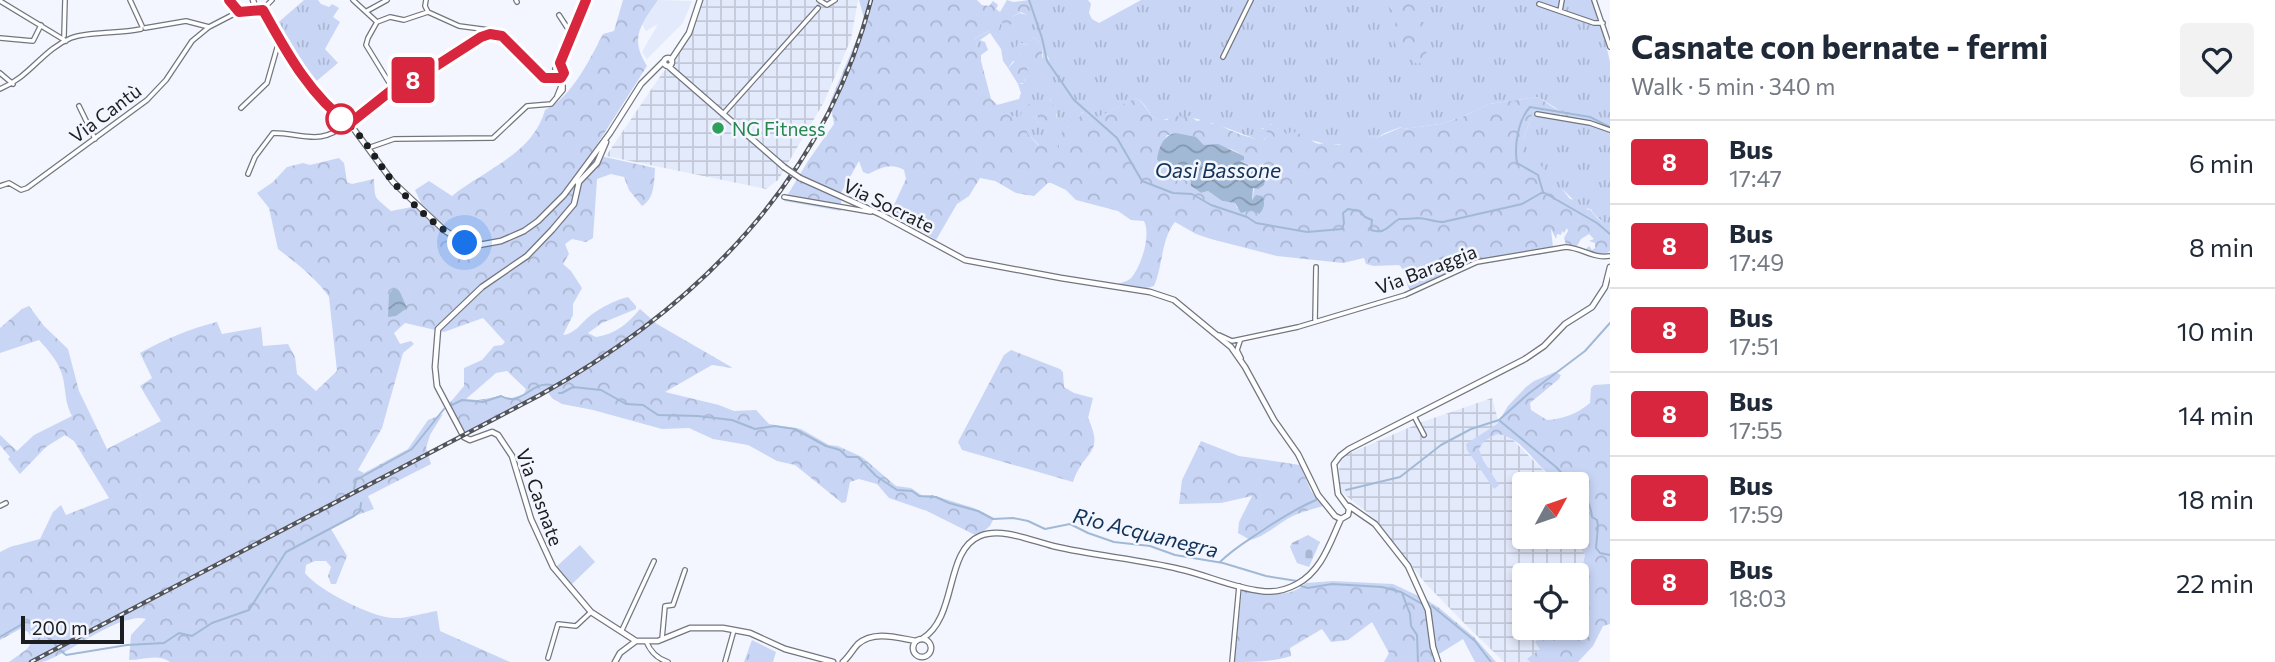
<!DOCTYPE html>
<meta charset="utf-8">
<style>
body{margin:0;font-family:Commissioner,sans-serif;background:#f2f2f3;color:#1f2937;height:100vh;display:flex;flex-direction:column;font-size:26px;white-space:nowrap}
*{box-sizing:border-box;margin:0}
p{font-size:23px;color:#747a83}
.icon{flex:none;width:38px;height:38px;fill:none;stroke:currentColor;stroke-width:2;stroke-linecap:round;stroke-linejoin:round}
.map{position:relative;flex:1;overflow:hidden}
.details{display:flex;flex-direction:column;background:#fff;width:665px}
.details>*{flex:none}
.badge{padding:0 14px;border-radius:5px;font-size:24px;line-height:46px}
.needle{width:46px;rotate:50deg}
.tools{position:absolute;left:1512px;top:472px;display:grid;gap:14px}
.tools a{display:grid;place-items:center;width:77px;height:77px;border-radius:7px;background:#fff;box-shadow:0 4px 10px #0003;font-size:35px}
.scale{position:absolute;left:21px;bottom:18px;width:103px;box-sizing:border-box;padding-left:7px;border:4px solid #1b1d20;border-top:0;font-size:19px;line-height:24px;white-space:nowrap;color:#1b1d20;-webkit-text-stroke:5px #f3f6fe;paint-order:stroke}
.you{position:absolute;width:35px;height:35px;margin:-18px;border:5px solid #fff;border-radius:50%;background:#1a73e8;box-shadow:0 0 0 10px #1a73e833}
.map>.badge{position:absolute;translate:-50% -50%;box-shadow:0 0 0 4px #fff}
.round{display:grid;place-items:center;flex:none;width:74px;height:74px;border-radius:7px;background:#f2f2f3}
.headline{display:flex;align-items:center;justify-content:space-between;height:119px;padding:0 21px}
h1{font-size:33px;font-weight:700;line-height:52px}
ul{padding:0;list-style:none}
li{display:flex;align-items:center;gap:21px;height:84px;padding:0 21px;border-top:2px solid #e0e1e3}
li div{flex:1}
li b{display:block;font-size:26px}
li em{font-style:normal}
li .badge{min-width:77px;font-weight:700;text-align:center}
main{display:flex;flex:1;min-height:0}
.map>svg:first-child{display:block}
</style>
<main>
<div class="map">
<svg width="1610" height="662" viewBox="0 0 1610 662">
<defs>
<pattern id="industrial-grid" width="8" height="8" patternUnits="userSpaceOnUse" patternTransform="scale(1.75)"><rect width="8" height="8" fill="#e3eafb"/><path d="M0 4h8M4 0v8" fill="none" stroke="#c2c8d7"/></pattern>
<pattern id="grass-tufts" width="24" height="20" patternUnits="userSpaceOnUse" patternTransform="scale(1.75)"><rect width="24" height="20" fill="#c8d5f5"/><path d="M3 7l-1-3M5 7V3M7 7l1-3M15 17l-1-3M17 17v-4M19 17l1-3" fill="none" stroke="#abb6d2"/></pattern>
<pattern id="forest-crowns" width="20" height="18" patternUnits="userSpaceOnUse" patternTransform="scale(1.75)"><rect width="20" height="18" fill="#c8d5f5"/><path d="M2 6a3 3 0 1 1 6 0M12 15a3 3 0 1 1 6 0" fill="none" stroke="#abb6d2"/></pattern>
<pattern id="cemetery-stones" width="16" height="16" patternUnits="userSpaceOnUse" patternTransform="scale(1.75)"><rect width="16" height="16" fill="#c8d5f5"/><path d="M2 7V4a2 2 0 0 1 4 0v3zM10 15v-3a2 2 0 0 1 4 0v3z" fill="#abb6d2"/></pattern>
<pattern id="water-waves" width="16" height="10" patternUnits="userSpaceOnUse" patternTransform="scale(1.75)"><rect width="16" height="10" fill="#a2b9d6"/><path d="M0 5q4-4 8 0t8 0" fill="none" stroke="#8396ad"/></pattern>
</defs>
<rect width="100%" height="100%" fill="#f3f6fe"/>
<path fill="#e3eafb" d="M658,0L692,1L683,23L647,59L642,52L658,24L646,31L642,24Z"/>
<path fill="url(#industrial-grid)" d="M702,0H858L851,39L824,102L778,180L766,189L606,156L661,75L690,39Z
M1492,398L1500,427L1558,485H1524V537H1577L1604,591L1577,627V576H1524V628H1575L1528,662H1504L1465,624L1426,584L1374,518L1339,490L1338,477L1341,457L1422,422Z"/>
<path fill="url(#grass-tufts)" d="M304,0H318L321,4L329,7L332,4L339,8L333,17L340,22L325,49L338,63L313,84L281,41L278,34L282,35V30L273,27Z
M1029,0H1088L1091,4L1089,13L1092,19L1099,23L1141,0H1592L1599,14L1610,62V225H1605C1601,218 1594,217 1591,209L1582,208L1562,189H1556L1523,160V140L1532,115L1538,113L1567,115L1538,97L1489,104L1462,117L1440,124L1403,129L1401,127L1385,133L1376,138L1372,136L1347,145L1322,143L1286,134L1271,124L1264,126L1262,129H1266L1270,134L1262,141C1244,135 1195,114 1178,117L1179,112C1148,134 1154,107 1136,98L1097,118L1092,113L1089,117L1074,125L1087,116L1083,112L1080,114L1081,117C1066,124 1063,133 1059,148L1046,146L1043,140L1039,145L1028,134L1022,123L1033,117L1038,124L1035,119L1037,115L1046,120L1056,119L1057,115L1050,99L1039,107H1027L1020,118H1012L997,105L1019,99L1021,93L1018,84H1023L1028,74L1027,66L1043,65L1049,59L1047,55L1043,59L1042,46L1034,37L1026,45L1020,43L1019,54L1021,57H1016L1008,68L1003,61L1001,49L990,33L980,40L985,42L988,50L981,55V63L975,38L989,31L1001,20L1012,23V17L1020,13L1027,15L1034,22V15L1029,10L1031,4Z
M752,640L776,652L773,662H744Z"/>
<path fill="url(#forest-crowns)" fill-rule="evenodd" d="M623,0H658C641,25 629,37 647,66L591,154L655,168C654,182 655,198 642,206L629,190L624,177L611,174L597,179L593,238L586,242L572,239L565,244L569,254L563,264L571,271L582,288L573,304V315L563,335C575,334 581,323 591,315C602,307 615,300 628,297L636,306V309L602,323L588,333L596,337C616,334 627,324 640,309L657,324L733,368L712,365L665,392L719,405L734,411L756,410L769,424L801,429L829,445L838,446L862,457L896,486L911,488L923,496L932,495L974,508L994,518L990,526L979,535H975L927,511L889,498L877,484L859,479L850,482L846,502L842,503L795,465L777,461L748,445L713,439L689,428L662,429L593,410L562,404L552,398L546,390L463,434L448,405L464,386V368L482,360L494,346L502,345L505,342L483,318L444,332L405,323L394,333L400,344L411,341L414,344L403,353L382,428L358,470L364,473L408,449L428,420L443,414L430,435L426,448L431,464L368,496L374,509L352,517L331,529L347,556L336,584H331L328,576L331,567L326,561H315L306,565L305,573C318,590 371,617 393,618C406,619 423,613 437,611L440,631L510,662H170C159,653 142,660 129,660L131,635L146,619C120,611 69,655 42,662C32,662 19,662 9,662L27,649L33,640L28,632L20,629L0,640V552L10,547L40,539L53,512L61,505L66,515L109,498L74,441L65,435L46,447L20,474L8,459L10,457L0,445V435L17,451L34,435L72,416C65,403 66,392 63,378C60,363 48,350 39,340L0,353V328L22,309L29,306L44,326L68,349L79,391L107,449L161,421L140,386L152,378L140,353C165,339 189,329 217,322L222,334L261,327L263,346L288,344L295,357L297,374L316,391L337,371L329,297C320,282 293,260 278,249L269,208L257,193L273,182L287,167L303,163L310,165L339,158L344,163L347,182L352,184L374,179C375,201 374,196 391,211L422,205L415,190L429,181L452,196C484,170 533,154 545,110C572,97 590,59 603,34L614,31ZM507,371L526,389L524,394L512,398L501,396L478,400L466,399L496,373Z
M859,0H977L982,5L989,6L993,1L998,5L996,9L1000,12L1007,0L1013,2L1029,0L1031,4L1030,10L1037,19L1035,24L1027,22V15L1021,12L1012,17V23L1007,28L1001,21L999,30L995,35L989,31L975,38L991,99L1011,117L1014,115L1019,118L1025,105L1027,106L1030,103L1039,107L1040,101L1048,97L1057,110L1056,120L1052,123L1046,120L1041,123L1037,115L1035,119L1038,127L1033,117L1031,125L1023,123L1028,134L1038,145L1044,139L1046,146L1050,143L1059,148L1060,144H1057L1056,135H1062V130L1068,127L1069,122L1080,117V114L1084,112L1088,116L1075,125L1092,113L1098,117L1136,98C1145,103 1147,112 1155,119L1162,116L1163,120H1167L1179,106L1181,108L1178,117L1190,116L1197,121L1206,119L1212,124L1216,123C1232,132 1247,138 1264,140L1269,134L1262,127L1268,121L1271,125L1274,122L1278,129H1281L1286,134L1294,131L1295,135L1303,133C1312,140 1317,149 1329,140L1333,144L1340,145L1343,142L1347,144L1372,136L1376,138L1402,127L1403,129L1440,124L1462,117L1489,104L1538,97L1554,108L1570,114L1567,115L1538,113L1532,115L1523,140V159C1528,162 1534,161 1539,164C1548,170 1548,182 1556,189H1562L1570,199L1577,200L1581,207L1583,205L1588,210L1590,209C1593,215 1603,224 1610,225V251L1602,256L1586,249L1589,246L1592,250L1595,248V243L1589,241L1594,239L1589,234L1581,239L1577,246L1566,245L1564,238L1568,231L1567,228L1564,233L1562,231L1561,235L1557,234L1556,239L1551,229L1553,247L1547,253L1467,267L1413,293C1403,285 1408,272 1399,265L1374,266L1366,264L1364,258L1343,263L1277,256L1211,239L1196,234L1175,222C1161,239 1163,266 1154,286L1143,289L1116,285C1121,282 1128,282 1132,277C1142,264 1151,235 1144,221L1131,220L1118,211L1076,200L1066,190L1051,183H1048L1034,196L1016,193L995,181L980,178L969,196L957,204L936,240L896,216L893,212L894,205L906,179L904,170C891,162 880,168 868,174L863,172L859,161L841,193V211L784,201L808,161L834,124L830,102L864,22V18ZM1167,135C1180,136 1196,135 1204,145L1231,149L1244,156L1240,161L1251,165L1255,181L1252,202L1237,208L1235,203L1222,201L1208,191L1201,193L1191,186L1190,177L1183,171L1181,174L1175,168L1162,166V145Z
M1393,0H1412L1416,4V19L1427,24L1428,40L1425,62L1417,64C1395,48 1389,45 1397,17L1389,7Z
M1034,37L1042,46V58L1046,55L1049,62L1043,65V70L1038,69L1034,71L1032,67L1027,66L1028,73L1031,75L1029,78L1025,79L1024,83L1018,84L1008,68L1014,62L1012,58L1014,56H1021L1014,52L1018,43L1026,45Z
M1011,350L1060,369L1063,372L1064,387L1074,393L1093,398L1088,418C1105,455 1084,449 1073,482L962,450L958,442L1004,355Z
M1555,372L1561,375L1559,379L1530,403L1531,410L1547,420C1563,419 1577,414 1590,403L1591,388L1594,385L1610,384V624L1603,626L1593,646L1578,662H1530L1527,659L1540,649L1535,642L1549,628H1577V600L1587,586L1582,570L1585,555L1573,537H1577V485C1538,485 1532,438 1497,434L1484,441L1479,449L1483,460L1499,485L1494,489L1467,450L1466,444L1497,424L1508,406L1526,387L1534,381Z
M1201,441L1239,456L1300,465L1311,491L1323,506C1314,509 1304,511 1295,515C1279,522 1267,536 1250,540L1238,533L1239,522L1252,496L1221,503L1179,504L1182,480Z
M1333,581L1393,584L1425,599L1438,607L1474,637L1496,662H1475L1463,639L1439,654L1440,662H1384L1389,653L1372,622L1348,640L1331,642L1322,629L1290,648L1291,656C1274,662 1253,662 1234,662L1242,590C1263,595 1289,599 1306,583Z"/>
<path fill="url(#cemetery-stones)" d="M1308,535L1320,542L1309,567L1297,563L1290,547L1292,543Z"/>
<path fill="#c8d5f5" d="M580,545L595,562L572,584L556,567Z"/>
<path fill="url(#water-waves)" d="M1176,133L1196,137L1204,145L1218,144L1244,156V160L1240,161L1254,167L1255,181L1260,173H1264L1266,175L1264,185L1258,189L1253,188L1252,200L1256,195L1262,196C1266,201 1264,210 1259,214L1251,210L1241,213L1235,203L1222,201L1208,191L1201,193L1191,186L1190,177L1183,171L1181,174L1175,168L1162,166L1157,159C1159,148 1163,135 1176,133Z
M394,288L400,292L407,308L396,316L388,317L389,294Z"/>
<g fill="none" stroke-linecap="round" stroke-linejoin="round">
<path stroke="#a2b9d6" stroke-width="2" d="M1029,0L1042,38L1047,61L1074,100L1117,138L1142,181L1173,193L1192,194L1211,205L1247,217L1256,223L1307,232L1342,229L1344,223L1343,213L1348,209L1360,211L1365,217L1372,220L1371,230C1385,235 1389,225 1399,219C1406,219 1410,219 1417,218C1426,218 1434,222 1443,222L1522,204L1543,192
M1610,127L1590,117L1530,107C1518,120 1514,146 1517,163L1538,175L1543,192L1597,223L1610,234
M559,393H562L573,387L601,390L626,404L643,405L658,415L698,416L732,420L755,429L774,426L795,429L826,446L840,450L847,457H858L876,476L897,490L912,491L919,496L936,497L949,503L978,511L993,519L1013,518L1028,521L1045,529L1070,524L1088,533L1114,542L1150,546L1175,555L1223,563L1266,576L1297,581
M450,406L462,400L483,402L501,396C522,408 531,380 552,385
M1500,421L1556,467L1573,485
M1577,488C1586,496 1591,505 1592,517L1597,520L1598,526L1596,548L1600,553L1610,555
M354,489L356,480L412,449L444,409
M1346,490L1400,477L1441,445L1471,429L1499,420L1528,394L1585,351L1610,323
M1220,562C1235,547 1249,540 1266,528C1283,517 1297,508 1316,500
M1301,586L1308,588L1332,584L1382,587L1401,592L1422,604
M1402,593L1410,614L1411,626L1417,635L1418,662
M1432,606L1475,641L1491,662
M0,637L26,622C45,624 51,645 66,655L127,645L164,643L179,633L192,636L212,623L249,610L286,552L354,516L360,511L361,503"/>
<defs>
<path id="minor" d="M130,0L142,26
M353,0L377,22
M426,0L425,6L428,12
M516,0L517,2
M819,0L827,5L835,0
M1594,0L1610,47
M0,1L66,41
M1539,4L1594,23H1603
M263,9L272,0
M367,11L387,0
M1560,11L1562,0
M559,15L572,35
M377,22L390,17L404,20L428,12L459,26L489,30L494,34
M377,22L368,38L366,45L393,89
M145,28L186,21L209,27L238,12
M64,36L65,0
M0,38L33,41L41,25
M1223,57L1251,0
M555,69L560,63L586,0
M0,73L13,84
M544,75L554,72
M557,78L561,86L557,96
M0,89C31,76 42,50 71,38C89,31 120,34 141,29
M79,106L95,139
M241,108L267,83L279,41
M724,113L818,8
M1537,114L1590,123L1610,130
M349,124L393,89L422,75L485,35C510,31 528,62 544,78L563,77L564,73L560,63
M368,148L394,139L493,138L527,106L551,104L563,90V76
M248,174L255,157L273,133C303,133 320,147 347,123
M0,186L9,183L21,190L27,188L147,100L166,80L192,41L209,27
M784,197L871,212
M1315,321L1316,267
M1219,335L1232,341L1298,327L1405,295L1477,262L1566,247C1582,248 1594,259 1610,256
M1240,341L1237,350L1241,358
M1414,416L1424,435
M0,506L6,503
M622,630L654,561
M662,639L665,606L673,605L685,570
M646,641C650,651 658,659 668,662
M548,658L558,624L576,626L591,612
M725,662L734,630
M1232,662L1239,586"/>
<path id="tertiary" d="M229,0L238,12L263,10L279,41L319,96L334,114L353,128L393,182L444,230L465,243L479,245L501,241L524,231L538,221L564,195L610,133L641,84L663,62
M253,0L256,10
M664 62a4 4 0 1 1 8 0a4 4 0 1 1-8 0Z
M671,60L689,33L700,0
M668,66L784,167
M800,178L880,214L965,260L1061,278L1150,292L1174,300L1231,347L1245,367L1274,420L1298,454L1318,495L1335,516L1341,519
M579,182L574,204L552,230L527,256L482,287L438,329L435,367L437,386L464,437L470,440L492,432L498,435L512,456L531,519L553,567L591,612L636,641
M578,183L597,163L606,142
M1349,506L1375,524L1408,566L1428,610L1433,647L1438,662
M1341,519L1348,515L1349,509L1338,494L1334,464L1340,456L1349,449L1525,359L1544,346L1565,324L1592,307L1605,287L1610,267
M922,639C958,617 944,551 980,536C1002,527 1032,541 1053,546C1095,556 1138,559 1179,569C1207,575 1233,588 1261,591C1274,593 1286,590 1297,584C1322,571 1330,542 1341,519
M913 648a9 9 0 1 1 18 0a9 9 0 1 1-18 0Z
M636,641H658L690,628H723L750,633L785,649L833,662
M615,662L620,653L636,641
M843,662C849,657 853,649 858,644C874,630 898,638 916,641"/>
</defs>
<use href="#minor" stroke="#72767f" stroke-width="6"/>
<use href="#tertiary" stroke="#72767f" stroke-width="7"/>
<use href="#minor" stroke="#fff" stroke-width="3.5"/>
<use href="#tertiary" stroke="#fff" stroke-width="4.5"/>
<defs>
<path id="rail" d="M31,662L540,395C698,307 825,179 871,0"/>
</defs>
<use href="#rail" stroke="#525459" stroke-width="4.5"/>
<use href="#rail" stroke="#f3f6fe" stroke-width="2" stroke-dasharray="5" stroke-linecap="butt"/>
<defs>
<path id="tertiary-bridge" d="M784,167L800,178"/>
</defs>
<use href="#tertiary-bridge" stroke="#72767f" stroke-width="7" stroke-linecap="butt"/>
<use href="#tertiary-bridge" stroke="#fff" stroke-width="4.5"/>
</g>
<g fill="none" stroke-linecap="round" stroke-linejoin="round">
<defs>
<path id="line" d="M229,0L239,12L263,10C286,51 310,96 349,124L393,89L422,75L481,37L490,34L502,36L544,78H561L564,73L560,63L586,0"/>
</defs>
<use href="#line" stroke="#fff" stroke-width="16"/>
<use href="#line" stroke="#d7263d" stroke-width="10"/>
<path stroke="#1b1d20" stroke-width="7" stroke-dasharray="0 12.6" d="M341,119C361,132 373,155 387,174C407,200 436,228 465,243"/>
</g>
<circle fill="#fff" stroke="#d7263d" stroke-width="3.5" cx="341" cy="119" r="14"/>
<circle fill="#2e9e5b" stroke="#f3f6fe" stroke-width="2.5" cx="718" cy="128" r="7"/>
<g text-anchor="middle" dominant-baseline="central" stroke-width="5" stroke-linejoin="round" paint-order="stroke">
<g font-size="19" fill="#1b1d20" stroke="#f3f6fe">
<text transform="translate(105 113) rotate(-37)">Via Cantù</text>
<text transform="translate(889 205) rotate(26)">Via Socrate</text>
<text transform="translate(1426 269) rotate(-21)">Via Baraggia</text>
<text transform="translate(540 497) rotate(70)">Via Casnate</text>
</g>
<g font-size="19" fill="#27864d" stroke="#f3f6fe" text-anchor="start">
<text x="732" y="128">NG Fitness</text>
</g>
<g font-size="21" font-style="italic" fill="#113258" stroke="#f3f6fe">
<text x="1218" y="169">Oasi Bassone</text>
<text transform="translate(1146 532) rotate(14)">Rio Acquanegra</text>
</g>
</g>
</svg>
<div class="tools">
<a><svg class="needle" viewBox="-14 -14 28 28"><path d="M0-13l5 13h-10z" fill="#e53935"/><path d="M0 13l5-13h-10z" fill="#747a83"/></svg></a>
<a><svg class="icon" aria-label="locate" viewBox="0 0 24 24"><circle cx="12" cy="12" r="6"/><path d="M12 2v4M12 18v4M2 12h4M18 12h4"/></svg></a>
</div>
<div class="scale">200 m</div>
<div class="you" style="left:465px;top:243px"></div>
<b class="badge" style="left:413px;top:80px;background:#d7263d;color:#fff">8</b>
</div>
<section class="details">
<div class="headline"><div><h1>Casnate con bernate - fermi</h1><p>Walk · 5 min · 340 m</p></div><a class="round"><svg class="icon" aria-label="heart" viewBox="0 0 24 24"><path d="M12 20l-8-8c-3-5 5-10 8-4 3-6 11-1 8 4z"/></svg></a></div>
<ul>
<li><span class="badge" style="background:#d7263d;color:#fff">8</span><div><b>Bus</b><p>17:47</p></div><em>6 min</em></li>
<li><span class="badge" style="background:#d7263d;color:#fff">8</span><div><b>Bus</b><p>17:49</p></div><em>8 min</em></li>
<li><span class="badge" style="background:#d7263d;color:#fff">8</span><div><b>Bus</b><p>17:51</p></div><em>10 min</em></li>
<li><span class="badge" style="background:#d7263d;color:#fff">8</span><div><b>Bus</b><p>17:55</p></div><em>14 min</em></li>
<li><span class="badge" style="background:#d7263d;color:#fff">8</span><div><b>Bus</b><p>17:59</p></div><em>18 min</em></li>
<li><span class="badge" style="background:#d7263d;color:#fff">8</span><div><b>Bus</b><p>18:03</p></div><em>22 min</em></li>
</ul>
</section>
</main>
